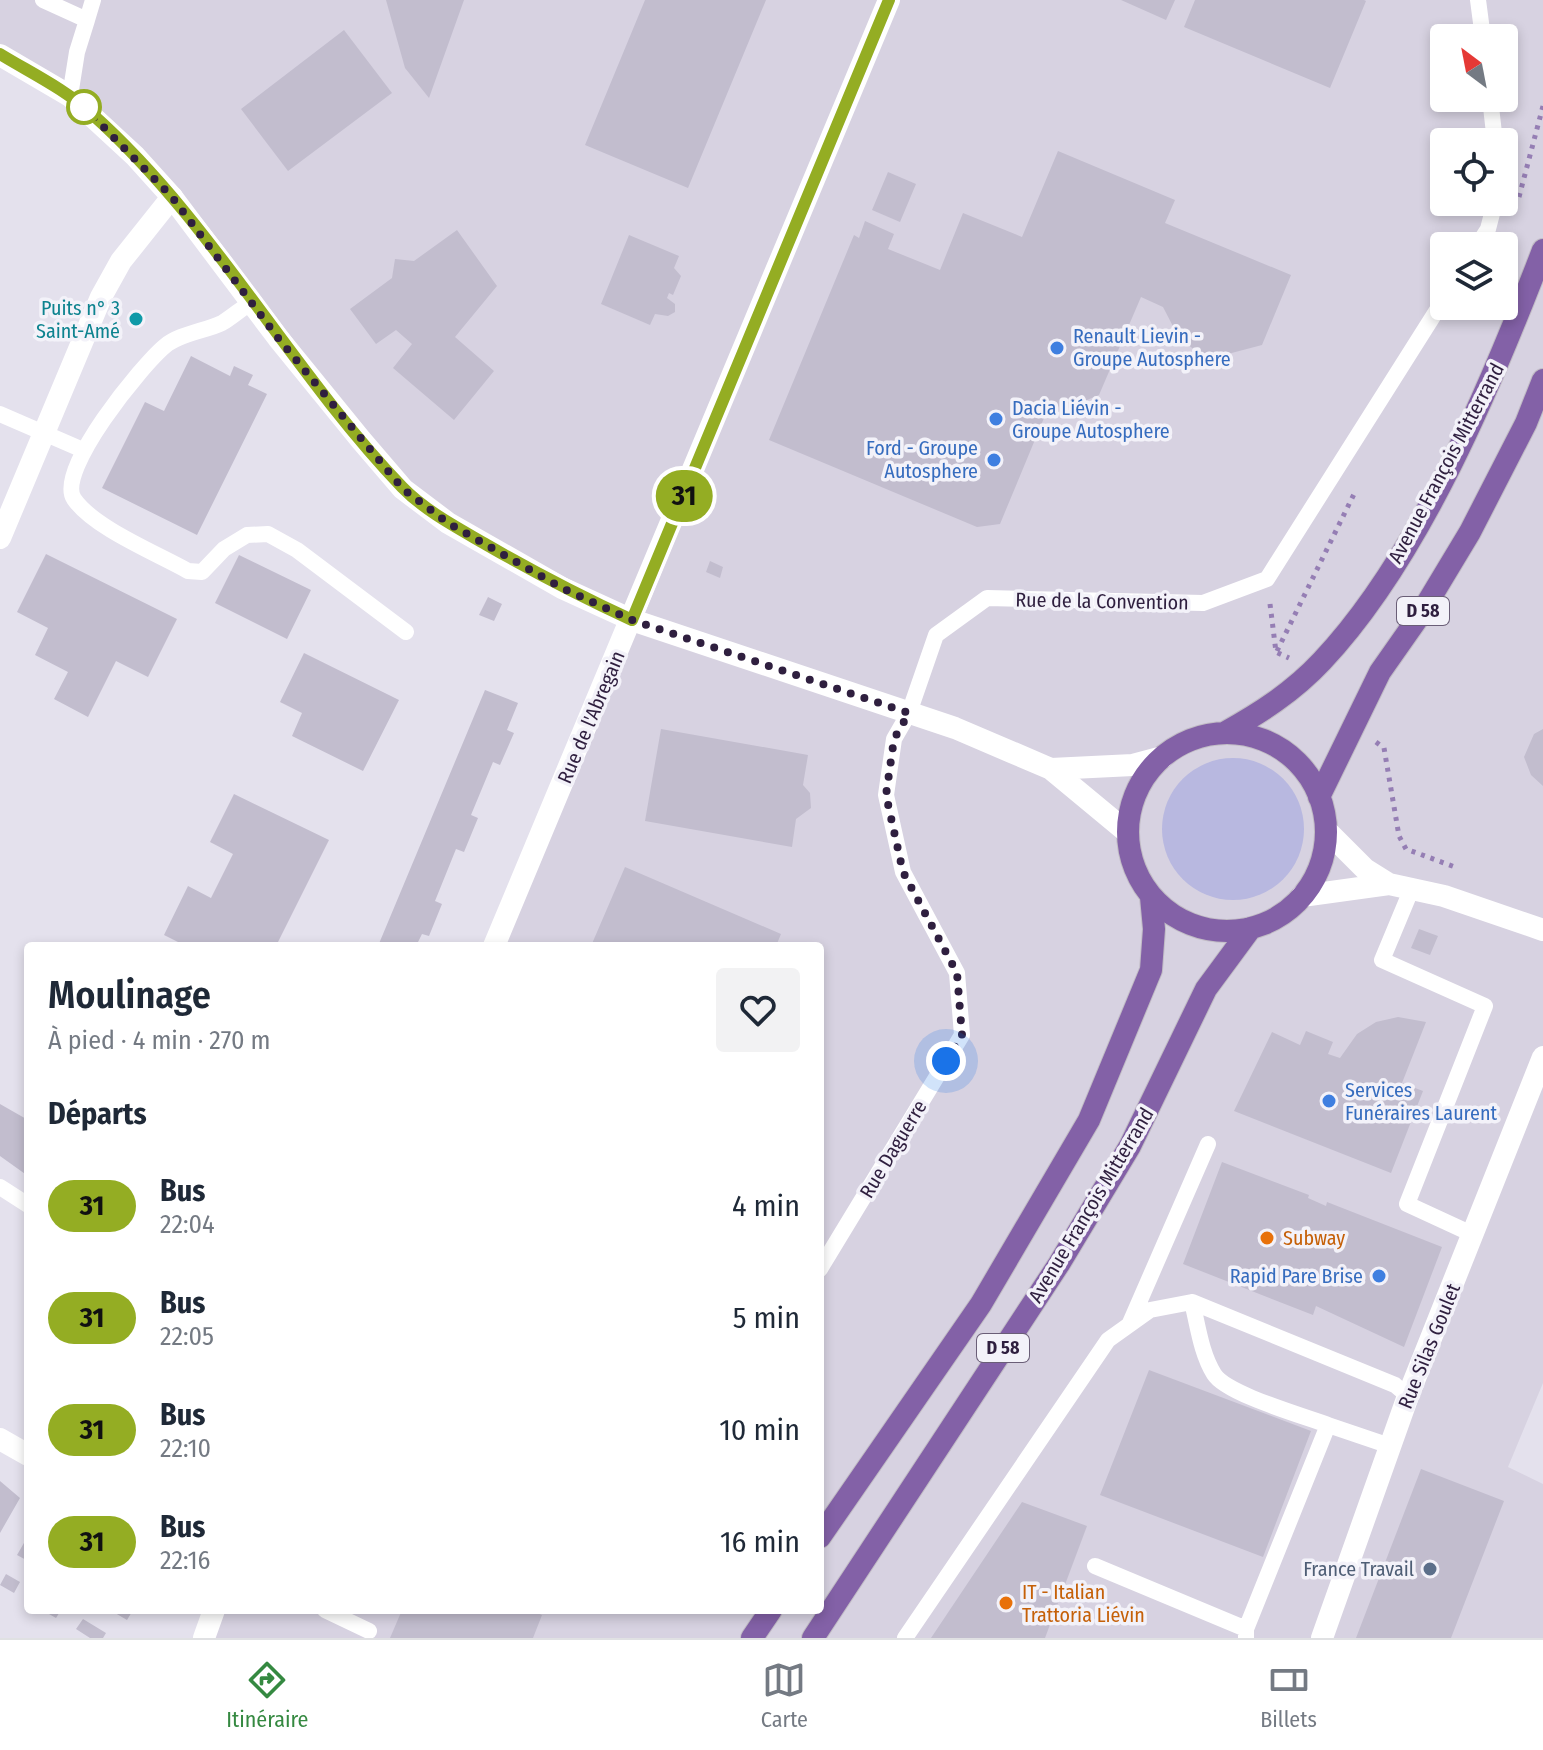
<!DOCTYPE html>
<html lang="fr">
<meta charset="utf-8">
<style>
body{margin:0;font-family:"Fira Sans Condensed",sans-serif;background:#f2f2f3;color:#1f2937;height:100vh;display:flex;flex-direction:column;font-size:30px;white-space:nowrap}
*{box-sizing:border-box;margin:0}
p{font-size:26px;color:#747a83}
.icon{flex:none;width:44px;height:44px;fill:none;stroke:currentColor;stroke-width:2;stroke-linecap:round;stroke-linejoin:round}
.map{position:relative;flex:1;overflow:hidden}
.panel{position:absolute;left:24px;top:942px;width:800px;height:672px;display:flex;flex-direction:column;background:#fff;border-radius:8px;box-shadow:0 4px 12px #0003}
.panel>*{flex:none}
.badge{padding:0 16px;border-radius:26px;font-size:28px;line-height:52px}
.needle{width:52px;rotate:328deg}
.fabs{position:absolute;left:1430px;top:24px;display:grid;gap:16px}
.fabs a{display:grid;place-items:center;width:88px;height:88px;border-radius:8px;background:#fff;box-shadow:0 4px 12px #0003;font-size:40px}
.you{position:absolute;width:40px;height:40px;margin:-20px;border:6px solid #fff;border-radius:50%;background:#1a73e8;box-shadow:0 0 0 12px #1a73e833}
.map>.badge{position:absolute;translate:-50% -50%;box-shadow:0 0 0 4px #fff}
h2{padding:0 24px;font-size:30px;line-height:72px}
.round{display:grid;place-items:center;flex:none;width:84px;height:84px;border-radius:8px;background:#f2f2f3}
.overview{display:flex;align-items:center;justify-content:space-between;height:136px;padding:0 24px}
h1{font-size:38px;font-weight:600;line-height:60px}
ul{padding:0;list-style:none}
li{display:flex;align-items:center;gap:24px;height:112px;padding:0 24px}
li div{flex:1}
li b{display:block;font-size:30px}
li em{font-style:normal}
li .badge{min-width:88px;font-weight:700;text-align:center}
.tabs{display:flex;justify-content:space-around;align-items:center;height:112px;border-top:2px solid #e0e1e3;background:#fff;font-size:22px;color:#747a83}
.tabs a{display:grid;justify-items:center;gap:4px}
.tabs .selected{color:#358941}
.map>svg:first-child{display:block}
</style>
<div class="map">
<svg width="1543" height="1638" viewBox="0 0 1543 1638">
<rect width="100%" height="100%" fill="#e4e1ed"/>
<path fill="#d7d2e1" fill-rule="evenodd" d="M0,0H1543V1383L1508,1467L1543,1484V1638H204L214,1610H820V946H494L632,620L403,489L135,156L0,55ZM1444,38H1504V98H1444ZM1444,142H1504V202H1444ZM1444,246H1504V306H1444Z"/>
<path fill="#b8b8e0" d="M1162 829a71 71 0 1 1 142 0a71 71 0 1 1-142 0Z"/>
<path fill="#c2bdce" d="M386,0H464L429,98L405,68Z
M645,0H766L688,188L585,145Z
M1121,0H1175L1166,20Z
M1195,0H1364L1366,1L1330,88L1184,27Z
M344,30L392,93L288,171L241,109Z
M1058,151L1175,200L1165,223L1291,275L1262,345L1224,355L1198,353L1178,336L1163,307L1141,297L1099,395L1044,418L1000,524L977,527L769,440L854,235L859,238L865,221L894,234L888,249L940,270L963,213L1022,237Z
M888,172L916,184L900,222L872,210Z
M457,230L497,286L455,337L494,371L454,420L393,368L412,344L396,330L376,344L350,309L392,278L395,259L414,261Z
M629,235L679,256L674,268L681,276L673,295L669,293L667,298L675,304V312L668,316L655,314L650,325L601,304Z
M191,356L230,376L234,366L253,375L248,385L267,394L197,535L102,488L145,402L164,411Z
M46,554L177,619L148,677L116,661L88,717L54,699L68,672L35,655L48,628L17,612Z
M239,555L311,590L287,639L215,603Z
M710,561L723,567L720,578L706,572Z
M488,597L502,604L494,621L479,615Z
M304,653L399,700L363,771L292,736L302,713L280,702Z
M485,690L518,703L507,730L514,733L500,765L493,762L471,815L478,818L464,852L456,849L435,901L442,904L429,936L422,934L416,946H378Z
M661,729L808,755L803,785L810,793L811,808L796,819L792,847L645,821Z
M1543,729V786L1531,775L1524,757L1534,734Z
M234,794L329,840L276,946H186L164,935L188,886L211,898L233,854L210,842Z
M625,867L781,934L776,946H591Z
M1419,929L1438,936L1430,955L1411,948Z
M1398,1017L1426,1022L1402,1083L1423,1091L1391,1173L1234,1111L1272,1032L1300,1045L1306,1031L1333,1042L1328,1054L1340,1058L1357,1034L1376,1022Z
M0,1104L28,1120V1176L0,1156Z
M1222,1162L1309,1195L1308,1198L1326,1206L1327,1202L1442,1247L1404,1347L1316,1306L1313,1315L1183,1264Z
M1149,1370L1311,1431L1263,1557L1100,1495Z
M1421,1469L1504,1501L1451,1638H1356Z
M0,1481L20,1498L0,1533Z
M1022,1502L1087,1526L1045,1638H931Z
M28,1536V1561L17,1555Z
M6,1574L20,1582L14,1593L0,1585Z
M42,1610H61L56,1618Z
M110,1610H133L127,1620Z
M402,1610H530L542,1615L533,1638H390Z
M83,1619L106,1633L103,1638H90L76,1629Z"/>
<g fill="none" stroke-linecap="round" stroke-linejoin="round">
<defs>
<path id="primary" d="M1224,733C1260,713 1293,692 1322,661C1420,557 1492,383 1543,250
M1128 832a99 99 0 1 1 198 0a99 99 0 1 1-198 0Z
M1319,797L1380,672L1420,615L1470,532L1526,423L1543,380
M820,1537L981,1304L1089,1120L1151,970L1154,929L1151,897
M752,1638L771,1610
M813,1638L1059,1264L1130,1146L1206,989L1251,928"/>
</defs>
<use href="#primary" stroke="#c1bcc5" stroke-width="24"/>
<path stroke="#957eb4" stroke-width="5" stroke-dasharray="4 6" stroke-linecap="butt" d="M1519,197L1543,106
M1270,604L1276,652L1289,658
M1277,651L1355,492
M1376,742L1384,748L1399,836L1406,849L1455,867"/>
<path stroke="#fff" stroke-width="16" d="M43,0L87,20L77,52L70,96
M1478,0L1483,38
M87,20L93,0
M1490,98L1495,142
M1477,246L1488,229L1495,202
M252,302C242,308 232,317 222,323C205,331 179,334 165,346C142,365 55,471 74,499C94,528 156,553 188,571L202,572L224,549L247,535L268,534L297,550L406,632
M0,414L83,450
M1412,888L1382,960L1485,1006L1407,1204L1472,1234
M0,1187L28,1205
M820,1269L962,1035L957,973L903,872L886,795L894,739L909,713L936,635L987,598L1203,603L1267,579L1444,299
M1192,1302C1198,1326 1201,1353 1214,1374C1226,1394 1304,1416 1328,1425
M1130,1323L1208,1144
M1095,1566L1246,1629
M325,1610L369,1631
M905,1638L1108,1340L1150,1310L1192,1302L1395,1385L1408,1396
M1246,1638V1629L1328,1425L1390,1446"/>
<path stroke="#fff" stroke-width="22" d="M0,538L101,297L121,261L172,197
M494,946L889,0
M0,1439L28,1455
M204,1638L214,1610
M1322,1638L1408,1396L1543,1057"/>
<path stroke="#fff" stroke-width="22" d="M0,55L70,96L135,156L172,197L278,338L361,440L403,489L448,523L562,588L632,620L955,728L1051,769L1127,832
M1051,769L1133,765L1163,757
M1326,830L1365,869L1389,884
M1302,896L1389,884L1444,896L1543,930"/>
<use href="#primary" stroke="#8361a7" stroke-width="22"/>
</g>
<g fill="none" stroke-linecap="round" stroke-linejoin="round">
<defs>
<path id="line" d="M0,54C31,73 65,89 92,114C213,222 290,370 402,487C425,511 458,528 487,545C534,572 582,597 632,620L889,0"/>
</defs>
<use href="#line" stroke="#fff" stroke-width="18"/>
<use href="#line" stroke="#94ad23" stroke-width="12"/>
<path stroke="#2f1f3f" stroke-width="8" stroke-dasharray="0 14.4" d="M84,107L172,197L278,338L403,489L448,523L562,588L632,620L909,713L894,739L886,795L903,872L957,973L962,1035L946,1061"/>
</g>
<circle fill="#fff" stroke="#94ad23" stroke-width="4" cx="84" cy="107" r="16"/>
<circle fill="#0f9aa8" stroke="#f3f2f9" stroke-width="3" cx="136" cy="319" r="8"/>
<g fill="#3f7fe0" stroke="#f3f2f9" stroke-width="3">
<circle cx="1057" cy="348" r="8"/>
<circle cx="996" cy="419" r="8"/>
<circle cx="994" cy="460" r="8"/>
<circle cx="1329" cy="1101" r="8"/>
<circle cx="1379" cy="1276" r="8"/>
</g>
<g fill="#e8710a" stroke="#f3f2f9" stroke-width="3">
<circle cx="1267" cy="1238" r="8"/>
<circle cx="1006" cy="1603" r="8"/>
</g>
<circle fill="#5c6f8a" stroke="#f3f2f9" stroke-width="3" cx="1430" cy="1569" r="8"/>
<g text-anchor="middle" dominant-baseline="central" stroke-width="7" stroke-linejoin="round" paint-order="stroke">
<g fill="#f3f2f9" stroke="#6a5e77" stroke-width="2">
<rect x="1397" y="597" width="52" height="28" rx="6"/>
<rect x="977" y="1334" width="52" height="28" rx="6"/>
</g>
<g font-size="18" font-weight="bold" fill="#2f1f3f">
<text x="1423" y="611">D 58</text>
<text x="1003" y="1348">D 58</text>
</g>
<g font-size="20" fill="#0d838f" stroke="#f3f2f9" text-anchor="end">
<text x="120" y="308">Puits n° 3<tspan x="120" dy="23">Saint-Amé</tspan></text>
</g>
<g font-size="20" fill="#366cbe" stroke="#f3f2f9" text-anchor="start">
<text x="1073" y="336">Renault Lievin -<tspan x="1073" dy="23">Groupe Autosphere</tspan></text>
<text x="1012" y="408">Dacia Liévin -<tspan x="1012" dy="23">Groupe Autosphere</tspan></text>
<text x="978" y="448" text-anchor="end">Ford - Groupe<tspan x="978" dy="23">Autosphere</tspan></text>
<text x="1345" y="1090">Services<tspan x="1345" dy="23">Funéraires Laurent</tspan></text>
<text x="1363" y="1276" text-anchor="end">Rapid Pare Brise</text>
</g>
<g font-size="20" fill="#2f1f3f" stroke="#f3f2f9">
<text transform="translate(1446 463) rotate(-62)">Avenue François Mitterrand</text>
<text transform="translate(1102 601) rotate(1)">Rue de la Convention</text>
<text transform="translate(591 717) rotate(-67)">Rue de l'Abregain</text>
<text transform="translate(893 1149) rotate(-59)">Rue Daguerre</text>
<text transform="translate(1091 1205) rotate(-59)">Avenue François Mitterrand</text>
<text transform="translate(1429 1346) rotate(-68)">Rue Silas Goulet</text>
</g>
<g font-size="20" fill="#c56008" stroke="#f3f2f9" text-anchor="start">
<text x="1283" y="1238">Subway</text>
<text x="1022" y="1592">IT - Italian<tspan x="1022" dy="23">Trattoria Liévin</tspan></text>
</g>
<g font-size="20" fill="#4e5e75" stroke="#f3f2f9" text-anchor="end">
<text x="1414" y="1569">France Travail</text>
</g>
</g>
</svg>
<div class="fabs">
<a><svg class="needle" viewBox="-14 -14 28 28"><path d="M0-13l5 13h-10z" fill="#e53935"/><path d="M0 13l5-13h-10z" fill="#747a83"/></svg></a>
<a><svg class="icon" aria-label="locate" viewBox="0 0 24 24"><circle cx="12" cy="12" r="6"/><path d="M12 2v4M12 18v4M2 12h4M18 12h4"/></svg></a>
<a><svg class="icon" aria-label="layers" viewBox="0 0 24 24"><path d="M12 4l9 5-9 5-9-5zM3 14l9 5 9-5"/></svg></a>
</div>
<div class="you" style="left:946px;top:1061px"></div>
<b class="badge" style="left:684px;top:496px;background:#94ad23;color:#111">31</b>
<section class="panel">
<div class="overview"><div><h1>Moulinage</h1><p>À pied · 4 min · 270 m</p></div><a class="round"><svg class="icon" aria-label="heart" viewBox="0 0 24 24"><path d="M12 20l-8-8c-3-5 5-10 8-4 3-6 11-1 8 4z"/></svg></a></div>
<h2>Départs</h2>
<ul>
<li><span class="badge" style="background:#94ad23;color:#111">31</span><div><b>Bus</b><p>22:04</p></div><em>4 min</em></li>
<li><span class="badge" style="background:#94ad23;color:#111">31</span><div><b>Bus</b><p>22:05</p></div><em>5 min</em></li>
<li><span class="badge" style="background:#94ad23;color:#111">31</span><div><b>Bus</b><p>22:10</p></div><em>10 min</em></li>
<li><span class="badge" style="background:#94ad23;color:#111">31</span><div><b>Bus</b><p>22:16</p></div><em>16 min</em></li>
</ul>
</section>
</div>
<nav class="tabs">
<a class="selected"><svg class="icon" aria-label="directions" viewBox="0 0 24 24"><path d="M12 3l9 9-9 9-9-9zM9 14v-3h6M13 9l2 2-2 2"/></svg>Itinéraire</a>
<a><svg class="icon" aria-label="map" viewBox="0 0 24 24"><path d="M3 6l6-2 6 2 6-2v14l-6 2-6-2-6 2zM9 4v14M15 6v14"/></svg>Carte</a>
<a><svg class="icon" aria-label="tickets" viewBox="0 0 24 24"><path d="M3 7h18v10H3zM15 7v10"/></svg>Billets</a>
</nav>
